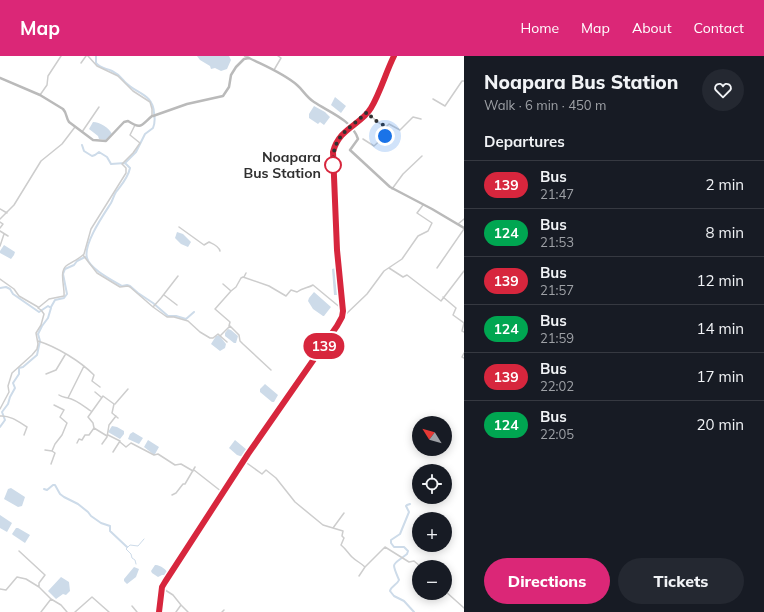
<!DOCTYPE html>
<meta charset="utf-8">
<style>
body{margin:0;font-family:Mulish,sans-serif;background:#242831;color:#f1f3f6;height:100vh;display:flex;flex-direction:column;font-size:15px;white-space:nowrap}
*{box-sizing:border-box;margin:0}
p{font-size:13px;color:#9ea1a6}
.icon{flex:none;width:22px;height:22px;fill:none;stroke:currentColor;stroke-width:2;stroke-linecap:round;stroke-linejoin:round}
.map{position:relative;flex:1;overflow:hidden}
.details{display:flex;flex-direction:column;background:#171b24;width:300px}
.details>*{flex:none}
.badge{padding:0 8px;border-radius:13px;font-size:14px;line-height:26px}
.needle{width:26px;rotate:307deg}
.controls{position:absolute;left:412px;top:360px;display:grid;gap:8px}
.controls a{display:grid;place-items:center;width:40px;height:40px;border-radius:50%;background:#171b24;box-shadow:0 2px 10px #0003;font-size:20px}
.you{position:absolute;width:20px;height:20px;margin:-10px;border:3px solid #fff;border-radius:50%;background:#1a73e8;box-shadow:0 0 0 6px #1a73e833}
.map>.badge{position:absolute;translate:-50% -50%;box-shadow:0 0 0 2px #fff}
h2{padding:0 20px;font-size:15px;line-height:36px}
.round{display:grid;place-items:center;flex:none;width:42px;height:42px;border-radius:21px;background:#242831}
.head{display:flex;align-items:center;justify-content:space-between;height:68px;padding:0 20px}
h1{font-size:19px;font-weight:800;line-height:30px}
.button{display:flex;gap:8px;margin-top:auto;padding:8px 20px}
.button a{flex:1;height:46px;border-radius:24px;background:#db2777;color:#fff;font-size:16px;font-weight:800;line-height:46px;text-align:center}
.button a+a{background:#242831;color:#f1f3f6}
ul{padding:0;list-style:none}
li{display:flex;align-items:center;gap:12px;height:48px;padding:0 20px;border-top:1px solid #363941}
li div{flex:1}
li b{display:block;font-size:15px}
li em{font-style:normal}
li .badge{min-width:44px;font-weight:700;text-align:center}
header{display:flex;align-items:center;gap:24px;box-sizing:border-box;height:56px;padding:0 20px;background:#db2777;color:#fff}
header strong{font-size:19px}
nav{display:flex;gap:22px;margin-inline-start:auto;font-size:14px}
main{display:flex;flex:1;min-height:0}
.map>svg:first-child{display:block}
</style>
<header>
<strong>Map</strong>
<nav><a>Home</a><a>Map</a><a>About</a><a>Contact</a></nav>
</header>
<main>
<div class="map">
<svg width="464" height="556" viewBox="0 0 464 556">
<rect width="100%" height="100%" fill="#fff"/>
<path fill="#cddbe9" d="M197,0H229L231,4L227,13L221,15L215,12L211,13L210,10L200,4Z
M335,41L346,50L341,57L331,49Z
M314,50L325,56L330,61L324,69L320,66L318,68L309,62V58Z
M93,66C100,66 109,72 112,78L106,84L99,83L98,80L89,73Z
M177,176L183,178L191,186L188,191L181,188L175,182Z
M4,189L15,196L14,199L11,203L0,197V195Z
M336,212L338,239H334L332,213Z
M314,236L331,251L324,260H323L313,253L308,245L309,242Z
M228,273L231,274L238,280L236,287H234L225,280V277Z
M219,279L226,288L225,292L220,295L211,288L216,280Z
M265,328L278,339L274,346H272L260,336V333Z
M112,370L117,371L124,375V378L120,383L108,376Z
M133,376L143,382L139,388L128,383L130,378Z
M148,384L159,391L155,398H153L144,391Z
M235,384L247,394L243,401L237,399L229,392Z
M11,432L25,441L22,450L18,451L4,443L8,433Z
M0,459L12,467L7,476L0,472Z
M16,472H18L30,479L25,487L13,479L12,478Z
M155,509C159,508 167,514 168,517L166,519H162L158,521L152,517L151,515Z
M134,511L139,513L136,521L127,528L124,525V523Z
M61,521L69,526L70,535L66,539L63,538L56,543L48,535Z"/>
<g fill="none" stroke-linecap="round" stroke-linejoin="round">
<path stroke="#cddbe9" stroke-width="1" d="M136,508L135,504L132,502L131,498L126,493L130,489L138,490L144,483"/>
<path stroke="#cddbe9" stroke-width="2" d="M96,0V7C101,13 106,12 112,15C120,19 121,22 126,27C137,38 153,38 154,57C155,62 155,67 153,72L145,78L136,96L125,107
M82,89L84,95L92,100L95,99L99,96L107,101L111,108L125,107L130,112C128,122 122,128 116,136C114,139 113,143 111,147C104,158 83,188 87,202C90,213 112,224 122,230L127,229L130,230L138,237L153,247L168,260H176L186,263L194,256
M0,232L6,231L10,233L13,238L39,256L48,250L51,252L48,262L42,270L38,278L40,285L37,299L23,311L19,312V318L13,327L15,332L10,341L8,348L2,356L5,364L0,371
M51,251L55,244L64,242L67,238L63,218L65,213L74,209L77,205L85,201
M44,433L47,434L53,429H55L60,438L64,441L78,448L88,456L91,460L101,467L110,470V475L127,491
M410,448L407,449L406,450L409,456L400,478L391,484V487L394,491H404L408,495L407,498C392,510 391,505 399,524C397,529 391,530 390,535L394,540L404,545L414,556"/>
<path stroke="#cdcdcd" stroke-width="1.5" d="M88,0L97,10L118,20L133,35L150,46L152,53V60
M81,7L86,0
M274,14L281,2L278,0
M40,39L47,29L48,20L61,0
M433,43L445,50L462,25H464
M367,56C373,62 378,68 386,71L389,68L400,74L413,61L421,63
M82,76L99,51
M363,83L374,90L388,77V74L386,71
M392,133L403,118L422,100
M0,153L7,157
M0,163L14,149L41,105L62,88L75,71
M0,166L3,168L0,172
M458,168L464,163
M179,171L204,189L209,186C213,188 219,190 220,195
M0,175L8,180
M0,190L4,178
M83,199L97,217L120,231L128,230L130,231L153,251L161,242L178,220
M389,212L403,221L407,219L441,245L464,215
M437,212L464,173
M244,221L246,217
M0,223L14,233L19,240L38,251
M223,228L231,235L215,253L230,266L229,270
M231,235L236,231L241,222L243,221L269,230L286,240L291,234L297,236C302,232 308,232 313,229L342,253
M164,239L177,249
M443,241L456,252L453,259L464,267L462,275L464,276
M153,251L167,261H174L188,265L200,276L210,282H213L218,278L227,286
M344,260L367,238L384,215L402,203L418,180L428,175L432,167L417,157L423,149
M221,279L230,270L239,279L240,285L243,288L271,314
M38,285C57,291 80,305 94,319L92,325L100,331
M464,297L462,301L464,302
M46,318L56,314L65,299
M95,336L101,341
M59,339C62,341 64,341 68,342C75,343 85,351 91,355
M68,342L84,310
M115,348L128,333
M0,353L9,336L8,330L12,317L32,299L37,293L38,288L36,277L41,269L44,258L41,254L38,252L49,243L64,240C65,232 59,216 66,210C72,206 79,203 84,198L91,173L126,117V112L122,108L133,97L140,87L130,79L135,69
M0,360C10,359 19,366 27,371L24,379
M108,379L120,385L113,396
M107,380L94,372L93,367L88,361L103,340L114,348L112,357L118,362
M120,386L126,391L131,387L154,399L158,398L175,409L181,408L193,415
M77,387L79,383L82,384L85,379H89L94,372
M102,388L107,381L109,369L116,360
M45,394L52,395L55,388L62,379L67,367L60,361L64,354L54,349
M244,405L262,418L266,414L276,422L295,446L323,469L333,472L344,457
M51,408L55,397L52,395
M194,414L222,436
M172,439L176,437L183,428H185L195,411
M333,472L343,475L342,480L344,482L341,489C346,493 348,497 352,501C356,505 361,507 365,511L359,520
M19,495L45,519L39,527V531
M365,511L385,491L409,506L414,505L421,511
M162,532L173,539L181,549L176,556
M0,533L6,534L17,521L26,523L39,531L51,543L61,549L67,556
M445,535L464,552
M181,549L188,556
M132,550L137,556
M41,556L51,543
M75,556L92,541L109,556
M222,556L224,554"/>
<path stroke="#cdcdcd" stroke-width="2.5" d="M245,0L249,2"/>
<path stroke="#bababa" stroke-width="2.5" d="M0,22L40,39L63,53C67,57 66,62 69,66L93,84L106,85L124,66L128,65C142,74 141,69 152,60
M153,60L187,48L223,40L229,31L231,19L236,11L244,3L249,2C265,10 283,17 297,29C303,34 306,41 314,46C329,56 352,64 358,83L350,94L390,131L432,153L464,172"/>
<path stroke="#a8a8a8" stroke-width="3.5" d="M159,556L162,531L165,525L248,398L337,271L342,261L343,255L337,194L333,96L336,87L343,77L371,52L394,0"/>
</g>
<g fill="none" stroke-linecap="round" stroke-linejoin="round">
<defs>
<path id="line" d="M159,556L162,531L165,526L248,398L337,270L342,261L343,255L337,194L333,96C339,72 361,69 371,52C380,37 386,16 394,0"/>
</defs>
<use href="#line" stroke="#fff" stroke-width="9"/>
<use href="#line" stroke="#d7263d" stroke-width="6"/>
<path stroke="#303030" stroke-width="4" stroke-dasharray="0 7.2" d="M333,109C332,79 349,74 367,56C370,59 372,62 375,64C381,69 393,71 385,80"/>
</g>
<circle fill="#fff" stroke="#d7263d" stroke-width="2" cx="333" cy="109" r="8"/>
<g text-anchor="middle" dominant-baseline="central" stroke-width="4" stroke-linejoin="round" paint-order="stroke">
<g font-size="14" font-weight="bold" fill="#303030" stroke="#fff" text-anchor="end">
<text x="321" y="101">Noapara<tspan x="321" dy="16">Bus Station</tspan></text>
</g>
</g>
</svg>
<div class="controls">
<a><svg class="needle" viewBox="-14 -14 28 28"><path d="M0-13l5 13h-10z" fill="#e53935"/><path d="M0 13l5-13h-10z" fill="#9ea1a6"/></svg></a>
<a><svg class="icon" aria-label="locate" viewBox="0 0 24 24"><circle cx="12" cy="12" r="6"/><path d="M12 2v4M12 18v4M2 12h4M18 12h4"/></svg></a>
<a>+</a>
<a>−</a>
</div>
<div class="you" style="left:385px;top:80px"></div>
<b class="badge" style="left:324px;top:290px;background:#d7263d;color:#fff">139</b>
</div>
<section class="details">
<div class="head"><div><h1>Noapara Bus Station</h1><p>Walk · 6 min · 450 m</p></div><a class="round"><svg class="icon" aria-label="heart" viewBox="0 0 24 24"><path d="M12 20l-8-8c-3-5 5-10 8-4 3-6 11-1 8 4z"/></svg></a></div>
<h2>Departures</h2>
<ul>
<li><span class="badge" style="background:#d7263d;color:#fff">139</span><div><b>Bus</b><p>21:47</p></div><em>2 min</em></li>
<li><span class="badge" style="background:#00a651;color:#fff">124</span><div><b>Bus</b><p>21:53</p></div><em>8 min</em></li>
<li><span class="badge" style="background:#d7263d;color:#fff">139</span><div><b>Bus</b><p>21:57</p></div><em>12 min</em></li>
<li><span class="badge" style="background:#00a651;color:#fff">124</span><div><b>Bus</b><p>21:59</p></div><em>14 min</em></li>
<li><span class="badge" style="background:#d7263d;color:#fff">139</span><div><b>Bus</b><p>22:02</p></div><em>17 min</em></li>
<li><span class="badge" style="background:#00a651;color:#fff">124</span><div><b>Bus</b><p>22:05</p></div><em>20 min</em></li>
</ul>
<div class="button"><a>Directions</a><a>Tickets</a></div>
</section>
</main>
